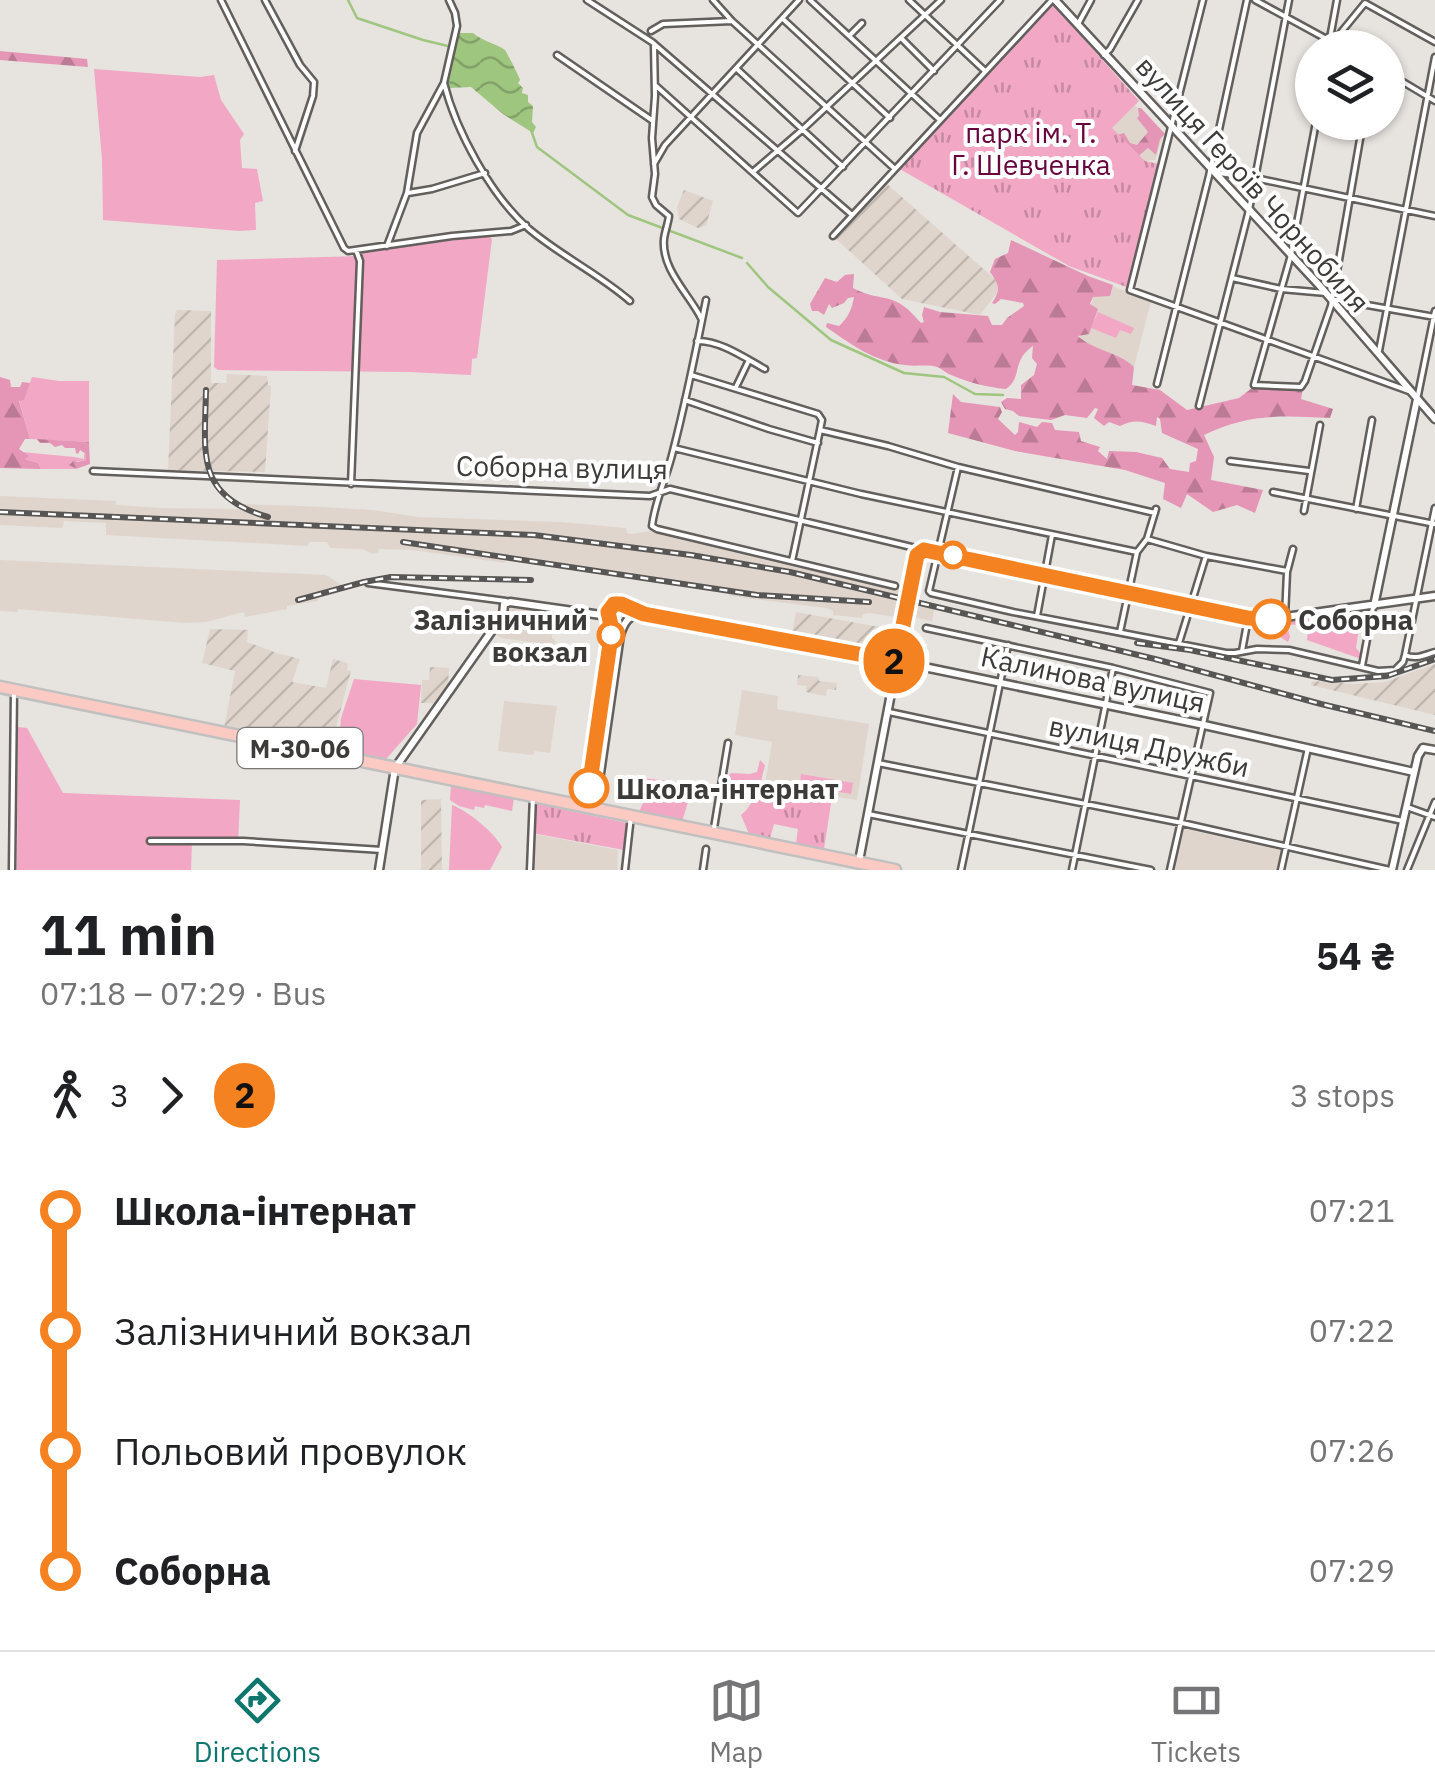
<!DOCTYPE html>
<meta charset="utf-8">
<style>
body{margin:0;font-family:"IBM Plex Sans",sans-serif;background:#f2f2f2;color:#202124;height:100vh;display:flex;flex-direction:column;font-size:38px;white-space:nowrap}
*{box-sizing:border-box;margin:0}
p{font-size:32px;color:#757577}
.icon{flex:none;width:55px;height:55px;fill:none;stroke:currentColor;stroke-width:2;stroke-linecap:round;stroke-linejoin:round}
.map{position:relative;height:870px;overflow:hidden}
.sheet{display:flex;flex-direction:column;background:#fff;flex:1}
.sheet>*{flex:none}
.badge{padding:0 20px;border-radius:32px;font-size:35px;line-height:65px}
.tools{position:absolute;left:1295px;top:30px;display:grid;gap:20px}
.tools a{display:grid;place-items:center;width:110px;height:110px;border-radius:50%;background:#fff;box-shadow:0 2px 8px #0004;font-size:50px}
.map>.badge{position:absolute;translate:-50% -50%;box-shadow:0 0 0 5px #fff}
.legs{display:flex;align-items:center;gap:15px;height:110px;padding:0 40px;font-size:32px}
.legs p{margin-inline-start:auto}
.head{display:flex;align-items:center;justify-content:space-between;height:170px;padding:0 40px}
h1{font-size:55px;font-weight:700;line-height:75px}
ul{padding:0 40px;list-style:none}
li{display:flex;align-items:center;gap:35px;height:120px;font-size:38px}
li i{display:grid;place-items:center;width:15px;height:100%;margin:0 12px;background:currentColor}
li i::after{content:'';width:25px;height:25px;margin:-12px;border:8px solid;border-radius:50%;background:#fff}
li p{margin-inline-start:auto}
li:first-child i{background:linear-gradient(#0000 50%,currentColor 0)}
li:last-child i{background:linear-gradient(currentColor 50%,#0000 0)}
.dock{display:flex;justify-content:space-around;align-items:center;height:140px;border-top:2px solid #e0e0e0;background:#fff;font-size:28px;color:#757577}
.dock a{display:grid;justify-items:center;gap:5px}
.dock .selected{color:#0f766e}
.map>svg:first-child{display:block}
</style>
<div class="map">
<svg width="1435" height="870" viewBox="0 0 1435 870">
<defs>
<pattern id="industrial-furrows" width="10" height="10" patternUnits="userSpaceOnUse" patternTransform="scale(2.5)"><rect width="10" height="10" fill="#dfd5cc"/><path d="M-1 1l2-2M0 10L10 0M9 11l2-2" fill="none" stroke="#c0b8b0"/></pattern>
<pattern id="forest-firs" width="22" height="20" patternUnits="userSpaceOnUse" patternTransform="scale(2.5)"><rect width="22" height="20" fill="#e595b6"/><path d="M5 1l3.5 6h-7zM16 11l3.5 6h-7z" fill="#bb7b95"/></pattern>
<pattern id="park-tufts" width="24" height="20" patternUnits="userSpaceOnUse" patternTransform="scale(2.5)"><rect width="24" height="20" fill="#f2a7c5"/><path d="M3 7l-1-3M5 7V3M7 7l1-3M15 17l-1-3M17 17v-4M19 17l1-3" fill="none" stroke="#c589a1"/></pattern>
<pattern id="water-waves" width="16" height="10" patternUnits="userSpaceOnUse" patternTransform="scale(2.5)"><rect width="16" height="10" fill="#9fc67f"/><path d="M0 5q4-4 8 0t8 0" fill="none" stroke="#83a269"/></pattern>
</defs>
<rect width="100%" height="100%" fill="#e7e3df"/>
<path fill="#dfd5cc" d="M1135,105L1163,135L1155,160L1145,161L1111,128Z
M1099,281L1151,301L1134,367L1078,344Z
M0,496L116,501V505L161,508L239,509L241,504L304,506L373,510L418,517L561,522L626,528L627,533L631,534L651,531L899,589L903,593V598L935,604L932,621L899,614L896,617L869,613L863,614L862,618L833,615V611L826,608L729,596L728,592L505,559V563L413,550L379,549L378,553L373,554L362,549L330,548L327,542H309L308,546L106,535V523L64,521L62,528L0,525Z
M0,560L326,575L342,585L356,581L357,585L318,596V601L287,606V609L245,617L244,612L206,622L185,623L18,609L17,612L0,611Z
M509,606L555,613L552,638L555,639V645L501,638L493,633Z
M742,690L778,696L777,709L869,724L857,800L765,785L772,742L735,735Z
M504,701L557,706L550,753L535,751L533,755L498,751Z
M1184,829L1283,851L1279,870H1175Z
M534,834L618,850L617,870H533Z"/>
<path fill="url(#industrial-furrows)" d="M887,184L997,281V293L980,315L902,299L835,238Z
M684,190L713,201L706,226L698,228L679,219L677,207Z
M177,310L211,311V383H226L227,374L267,376L268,385L271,386L265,472L168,470L175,314Z
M796,612L896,630L891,656L791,639Z
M210,629L248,630L247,642L277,653L300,659L292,682L326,688L333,659L348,663L347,670L351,671L330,750L282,740V737L274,735L272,738L224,728L235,671L202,663Z
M1435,664V715L1311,685L1312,681L1353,684L1385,682Z
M430,667L449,668L448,687L436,703H421L422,680H429Z
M798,675L818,677L819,681L837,683L836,690L827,689L826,696L806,692V686L797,685Z
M441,799L442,870H421V800Z"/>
<path fill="#f2a7c5" d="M94,69L200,77L214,75L221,100L244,134L240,140L242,168L257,169L263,201L255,203L256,230L239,231L103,220L102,159Z
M489,236L492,239L477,358L472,359L471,375L408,372L218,370L214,367L217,260L360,256L361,251Z
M1098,312L1134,328L1131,334L1120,330L1116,338L1091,328Z
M32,377L59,381H89V442L30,439L19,400L24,399Z
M22,452L74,457L84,459V454H86L87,460L71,462L70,465L76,469H41L38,463L25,459Z
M1368,609L1371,610L1370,616L1360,621L1356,648L1362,655L1361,659L1307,640L1308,630L1305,624L1287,625L1290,637L1288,642L1277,635L1275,624L1279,621L1344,613L1346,615L1358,614L1359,611Z
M354,679L421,685L417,724L386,759L338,751L341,718Z
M18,727L27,728L63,793L240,800L238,843L192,842L191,870H17Z
M760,760L765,765L761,781L755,791L741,786L726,790L727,777L731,773L750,774L757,772Z
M801,774L853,783L851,794L800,785Z
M642,778L706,785L704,796L690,795L682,822L642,815L639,812L643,803L639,796Z
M451,785L514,798L512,811L485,805L484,808L475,806L474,810L459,806L450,800Z
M452,805C468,811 494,832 502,847L490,870H449Z"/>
<path fill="url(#forest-firs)" d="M0,51L87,59L88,67L0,60Z
M1138,108H1141L1165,134L1160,139L1156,155L1148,148L1136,158L1117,135L1124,133L1130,143L1137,145L1148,132L1137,118L1139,116Z
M1011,240L1088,276L1113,285L1110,296L1093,297L1090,304L1098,309L1089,334L1078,336C1094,351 1119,352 1134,367L1132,385L1160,390L1187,410L1239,398L1252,388H1303L1301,399L1333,409L1330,418C1280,416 1250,413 1204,435L1214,457L1211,480L1263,490L1255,513L1237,505L1213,512L1187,494L1181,508L1163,499L1165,483L1125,470L1015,451L948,433L953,394L961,402L1000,407L1002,412L998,419L1015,435L1018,432L1019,422L1037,427L1042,422L1052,423L1055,430L1079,432L1081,441L1100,447L1098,451L1107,459L1109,451L1136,452L1162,458L1170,469L1189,472L1190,463L1196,461L1198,449L1162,433L1160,419L1157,417L1156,426C1142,421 1134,419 1120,426L1109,422L1104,426L1094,418L1098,409L1095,408L1087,418L1065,415L1051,420L1034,418L1019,416L1013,411L1005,409L1001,402L1007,398L1021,399V385L1034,375L1037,364L1032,358L1033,346C1011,361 1023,377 1006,389C986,387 970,383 951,375C946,373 942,369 937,367C928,364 915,367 905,365C875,362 849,343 826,327L827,323L839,326C848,318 852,309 854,297L848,298L844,303L832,308L829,304L824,315L818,311H812L810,304L825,278L837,282L845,275L854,274L853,288C884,304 893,289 921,323L924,322L922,315L924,307L940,312L988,316L992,325H1002L1007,318L1024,306L1023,303L1001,299L995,304L992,303C1001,290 999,284 990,272L995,259L1008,253Z
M0,377L10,380L11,387H20L22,382L30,383L24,400L19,401L30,439H25L19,449L29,456L25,459L38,463L41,469L0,468Z
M37,439L89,442L90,464L76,469L69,465L74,460L77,462L86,460V454L80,450L78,454L76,453L75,448H65L62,445L55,447L50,443H40Z"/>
<path fill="url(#park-tufts)" d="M1052,3L1139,101L1112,128L1145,161L1159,164L1129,288L1069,266L898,168Z
M612,642L617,643L595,799L589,798Z
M762,785L832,797L824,849L796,843L798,829L774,824L770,838L749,834L741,815C751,808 754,795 762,785Z
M534,803L627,823L624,850L532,833Z"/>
<path fill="url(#water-waves)" d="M459,33H473C482,41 495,43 505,50C507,53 519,76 520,80L518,83L523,88L522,93L528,95V102L533,106L532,122L536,127L533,133L503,114L471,87L450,88L448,85Z"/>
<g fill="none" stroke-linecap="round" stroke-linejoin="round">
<path stroke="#9fc67f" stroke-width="2.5" d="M348,0L357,18L423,40L452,47
M531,130L537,147L628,215L742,258
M747,263L768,287L831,340L904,373L944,377L975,394L1003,395"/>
<defs>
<path id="minor" d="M221,0L344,248L348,251L452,236L511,231L526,225
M265,0L300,65L314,82L313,96L295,151
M587,0L652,42L852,215
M713,0L732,21L895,169
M810,0L940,120
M909,0L985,71
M1203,0L1130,290L1409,391
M1255,0L1343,48
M783,19L890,118
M1078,24L1091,0
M651,31L663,24L732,21
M849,36L862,23
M1330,38L1337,0
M902,39L934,71
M654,46L655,96L652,138L655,174L652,197L656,205L669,216C668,224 665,231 664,239C661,269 689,294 701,318
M1329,47L1365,3L1435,42
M557,55L653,121
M1104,55L1110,49L1138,0
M737,69L843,167
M1388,73L1435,101
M444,83C456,131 491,196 529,229C561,256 599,274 630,301
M655,85L798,213L1000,0
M1316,122L1291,255L1254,385L1301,387L1305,381L1331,306L1363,122
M654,164L665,145L799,0
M754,171L803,129L941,0
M1219,173L1255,178L1435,216
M408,193L432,189L485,173
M833,236L1052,0
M387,246L407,193L417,133L444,83L457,26L455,13L449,0
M1232,278L1281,289L1326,293
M706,300C696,351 686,401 673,451C667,477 655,500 652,526L657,529L895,586
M1332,300H1339L1435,317
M697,341C719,340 745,358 765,369
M1379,351L1435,57
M691,375L818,414L822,420L820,430L888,446L958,467L1155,513
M1157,384L1209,176L1247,0
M736,387L749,360
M1418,395L1435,311
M685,400L769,429L818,443
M1199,406L1249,210L1289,0
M674,448L861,494L1137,552
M1230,461L1309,471
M958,467L929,591L931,593L1013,612L1226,653H1235L1257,649L1289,650L1378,671L1395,670L1403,662L1405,655C1416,660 1424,655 1435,652
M93,471L650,496L670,489L924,550
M351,484L360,261L356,250
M1273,492L1435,524
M1356,509L1372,420
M1304,511L1320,425
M1147,539L1206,556L1287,571
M792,561L820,430
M368,583L506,601
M1037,616L1052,535
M1285,617L1287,572L1293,549
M926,628L1113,668L1210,693L1170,870
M1120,632L1137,552L1147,539L1156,509
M1179,643L1206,556
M1242,651L1248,618
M1405,655L1435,508
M1362,666L1373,607
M889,712L1403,821
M878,763L1182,823L1390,870
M1407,807L1435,817
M868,814L1151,870
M714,828L728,743
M150,841H243L382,850
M12,870L14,690
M530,870L533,796
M625,870L631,816
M703,870L706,849
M961,870L1008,645
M1072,870L1113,668
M1281,870L1308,748
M1407,870L1435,802"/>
<path id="tertiary" d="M1055,0L1319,285L1435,419
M909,598L917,555L924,550L1254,618H1278L1435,596
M1374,606L1417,399
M586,807L611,631L608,612L611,606L618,604L643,614L900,662L1204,725L1414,772
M595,808L620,635C624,623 628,615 641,614
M859,861L906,615
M379,870L395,768L503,615L504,604L510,602L608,616
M1392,870L1418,756L1423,748L1435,750"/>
<path id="primary" d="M0,687L895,870"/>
</defs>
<use href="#minor" stroke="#625f5c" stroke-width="9"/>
<use href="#tertiary" stroke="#625f5c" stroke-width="11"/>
<use href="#primary" stroke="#c1c0c0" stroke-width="15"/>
<use href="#minor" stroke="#fff" stroke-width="4"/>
<use href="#tertiary" stroke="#fff" stroke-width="6"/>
<use href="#primary" stroke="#fbcac3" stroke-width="10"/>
<defs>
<path id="rail" d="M206,390C205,452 194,496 268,517
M0,512L534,535L691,555L790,572L1155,659L1321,704L1435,731
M403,542L757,595L869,602
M298,600L364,582L391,577L531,580
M1137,643L1190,650L1332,680L1387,676L1435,659"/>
</defs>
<use href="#rail" stroke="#585654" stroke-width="6"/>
<use href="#rail" stroke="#fff" stroke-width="2.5" stroke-dasharray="8" stroke-linecap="butt"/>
</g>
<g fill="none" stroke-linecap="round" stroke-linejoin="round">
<defs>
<path id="line-1" d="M589,788L612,630L608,612L614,604H621L644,614L896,661L917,555L924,550L1248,618L1271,619"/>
</defs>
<use href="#line-1" stroke="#fff" stroke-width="22"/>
<use href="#line-1" stroke="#f58220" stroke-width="15"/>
</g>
<g fill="#fff" stroke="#f58220" stroke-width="5">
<circle cx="953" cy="555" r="12"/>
<circle cx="1271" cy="619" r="18"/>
<circle cx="611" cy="635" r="12"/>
<circle cx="589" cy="788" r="18"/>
</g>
<g text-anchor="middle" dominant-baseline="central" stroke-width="8" stroke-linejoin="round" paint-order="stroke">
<rect fill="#fff" stroke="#777675" stroke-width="2.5" x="237.5" y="728" width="125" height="40" rx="8"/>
<g font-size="25" font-weight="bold" fill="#3d3b3a">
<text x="300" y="748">М-30-06</text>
</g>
<g font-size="28" fill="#67043d" stroke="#fff">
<text x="1031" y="132">парк ім. Т.<tspan x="1031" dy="32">Г. Шевченка</tspan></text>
</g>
<g font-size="28" fill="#3d3b3a" stroke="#fff">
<text transform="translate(1253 184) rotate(48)">вулиця Героїв Чорнобиля</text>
<text transform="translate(562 467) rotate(1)">Соборна вулиця</text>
<text transform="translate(1093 679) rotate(12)">Калинова вулиця</text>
<text transform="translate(1149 746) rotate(12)">вулиця Дружби</text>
</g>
<g font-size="28" font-weight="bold" fill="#3d3b3a" stroke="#fff" text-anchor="start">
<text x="588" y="619" text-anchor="end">Залізничний<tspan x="588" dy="32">вокзал</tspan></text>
<text x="1298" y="619">Соборна</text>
<text x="616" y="788">Школа-інтернат</text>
</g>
</g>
</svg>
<div class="tools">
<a><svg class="icon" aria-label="layers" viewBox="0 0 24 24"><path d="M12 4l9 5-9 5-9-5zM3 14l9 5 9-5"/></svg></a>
</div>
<b class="badge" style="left:894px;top:661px;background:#f58220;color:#111">2</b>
</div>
<section class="sheet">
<div class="head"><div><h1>11 min</h1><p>07:18 – 07:29 · Bus</p></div><b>54 ₴</b></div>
<div class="legs"><svg class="icon" aria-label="walk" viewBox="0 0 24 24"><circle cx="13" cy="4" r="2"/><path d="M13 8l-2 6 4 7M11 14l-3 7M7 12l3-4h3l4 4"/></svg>3<svg class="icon" aria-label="forward" viewBox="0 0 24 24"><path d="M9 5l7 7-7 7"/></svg><b class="badge" style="background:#f58220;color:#111">2</b><p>3 stops</p></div>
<ul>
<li><i style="color:#f58220"></i><b>Школа-інтернат</b><p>07:21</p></li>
<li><i style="color:#f58220"></i><span>Залізничний вокзал</span><p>07:22</p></li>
<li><i style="color:#f58220"></i><span>Польовий провулок</span><p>07:26</p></li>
<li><i style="color:#f58220"></i><b>Соборна</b><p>07:29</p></li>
</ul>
</section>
<nav class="dock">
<a class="selected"><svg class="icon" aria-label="directions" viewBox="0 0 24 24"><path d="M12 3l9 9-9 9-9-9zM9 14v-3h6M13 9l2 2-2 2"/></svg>Directions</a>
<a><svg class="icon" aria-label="map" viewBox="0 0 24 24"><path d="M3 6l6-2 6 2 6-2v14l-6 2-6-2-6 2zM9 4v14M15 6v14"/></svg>Map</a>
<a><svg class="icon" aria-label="tickets" viewBox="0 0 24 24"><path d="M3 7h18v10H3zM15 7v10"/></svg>Tickets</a>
</nav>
